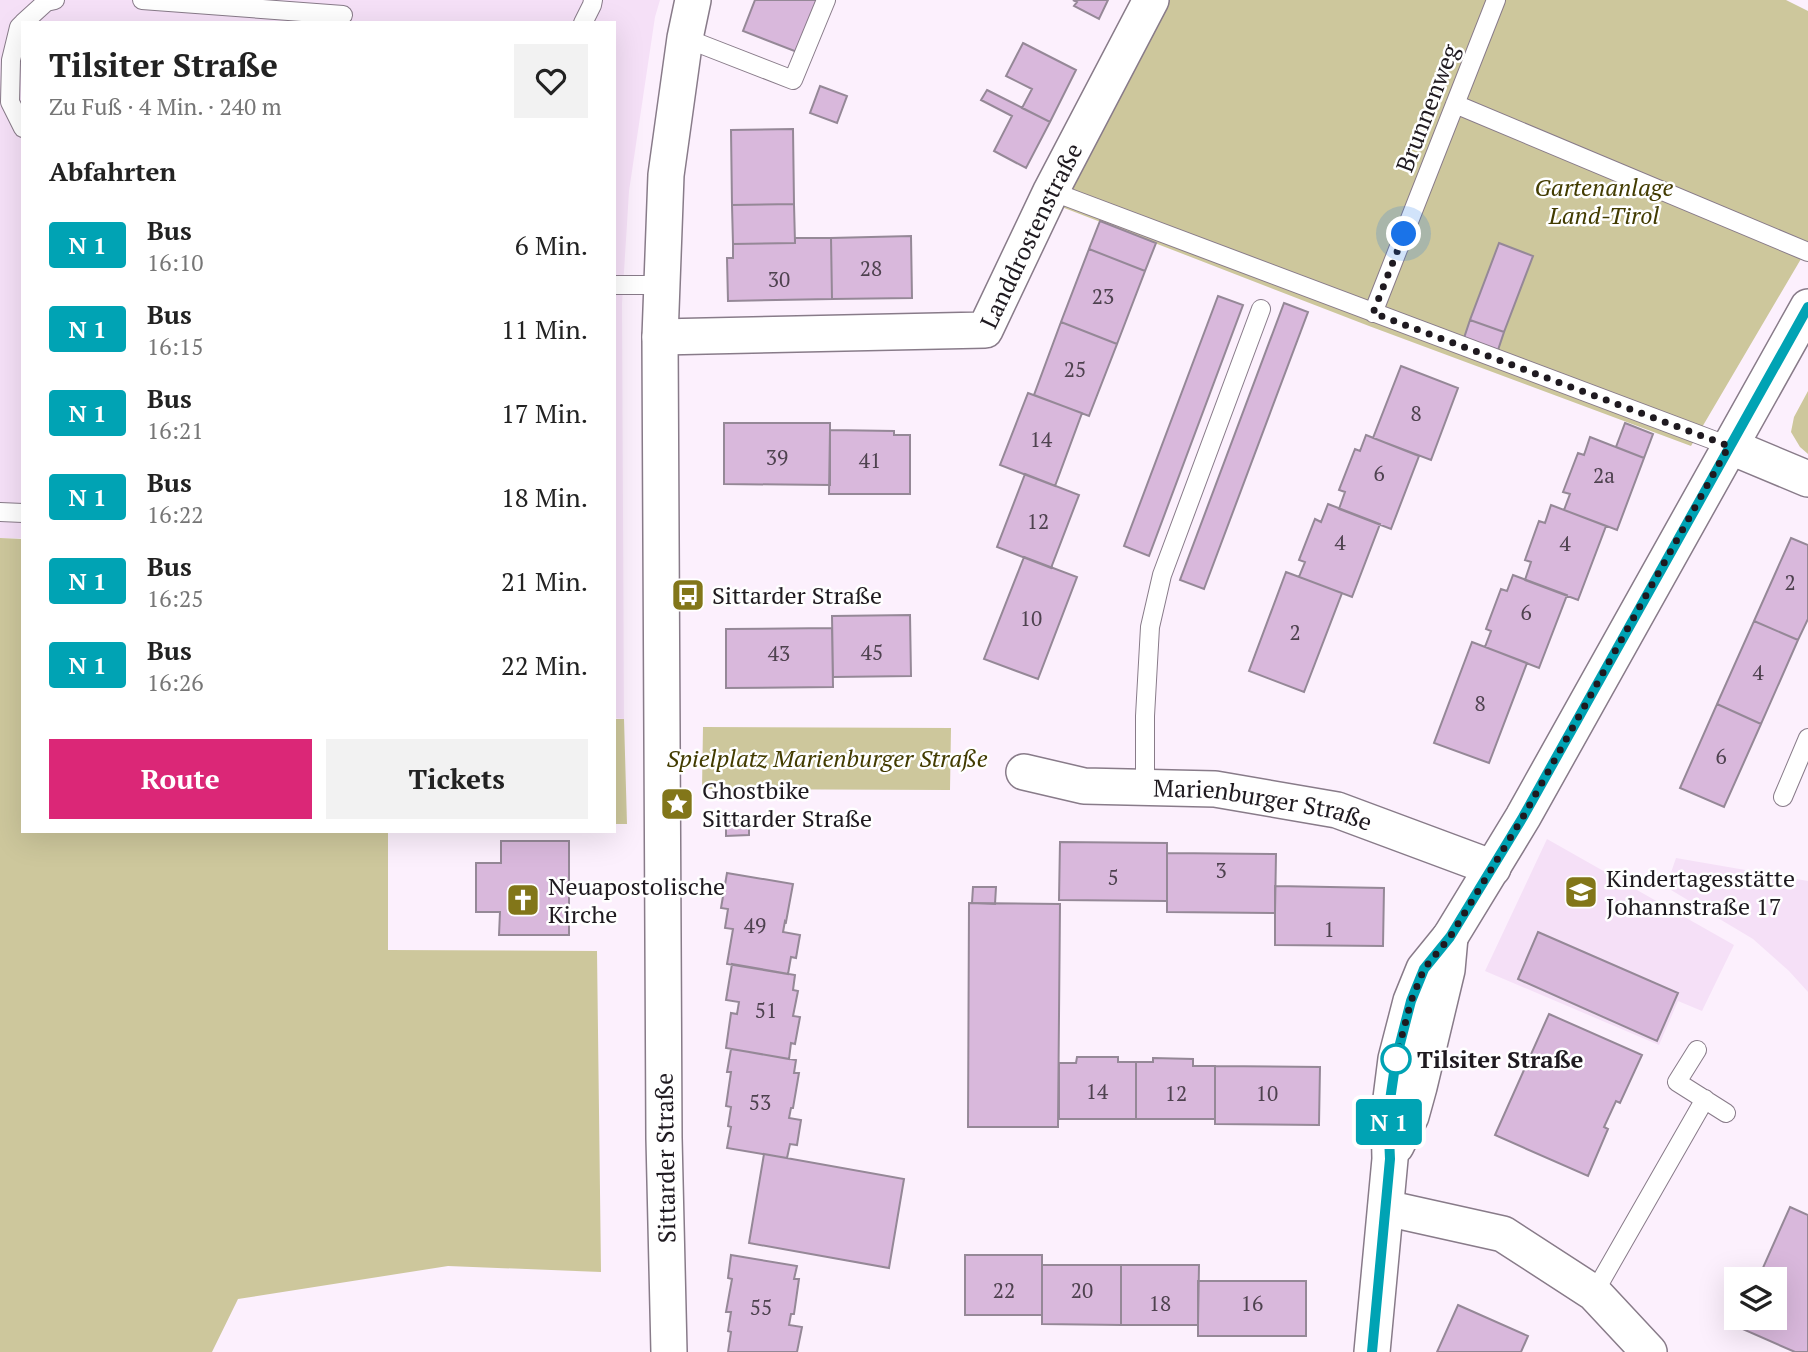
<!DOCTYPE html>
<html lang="de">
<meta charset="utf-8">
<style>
body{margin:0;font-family:"PT Serif",serif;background:#f2f2f2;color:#222;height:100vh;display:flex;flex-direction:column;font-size:26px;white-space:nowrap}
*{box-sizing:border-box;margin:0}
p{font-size:23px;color:#767676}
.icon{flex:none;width:38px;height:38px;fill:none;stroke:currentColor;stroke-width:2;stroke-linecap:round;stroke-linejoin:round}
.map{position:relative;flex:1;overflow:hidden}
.sheet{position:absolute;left:21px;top:21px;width:595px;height:812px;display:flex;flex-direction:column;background:#fff;border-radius:0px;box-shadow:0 7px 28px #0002}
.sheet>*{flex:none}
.badge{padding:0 14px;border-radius:5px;font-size:24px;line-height:46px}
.tools{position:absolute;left:1724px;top:1267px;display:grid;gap:14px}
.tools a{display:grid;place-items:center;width:63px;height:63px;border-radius:0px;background:#fff;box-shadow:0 7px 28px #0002;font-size:35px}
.you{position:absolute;width:35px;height:35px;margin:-18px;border:5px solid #fff;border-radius:50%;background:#1a73e8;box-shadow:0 0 0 10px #1a73e833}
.map>.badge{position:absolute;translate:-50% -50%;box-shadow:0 0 0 4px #fff}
h2{padding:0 28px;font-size:26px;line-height:63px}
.round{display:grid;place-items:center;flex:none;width:74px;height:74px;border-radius:0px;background:#f2f2f2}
.head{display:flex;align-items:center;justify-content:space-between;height:119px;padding:0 28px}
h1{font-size:33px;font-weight:700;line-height:52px}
.button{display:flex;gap:14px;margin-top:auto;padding:14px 28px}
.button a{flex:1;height:80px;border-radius:0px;background:#db2777;color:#fff;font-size:28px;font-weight:700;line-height:80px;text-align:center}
.button a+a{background:#f2f2f2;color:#222}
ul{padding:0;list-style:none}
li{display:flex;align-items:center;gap:21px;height:84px;padding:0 28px}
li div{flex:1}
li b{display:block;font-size:26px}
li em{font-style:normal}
li .badge{min-width:77px;font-weight:700;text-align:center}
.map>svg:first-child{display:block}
</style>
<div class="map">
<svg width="1808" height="1352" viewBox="0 0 1808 1352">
<rect width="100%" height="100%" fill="#fcf0fd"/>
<path fill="#f5e0f7" d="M0,0H660L655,17L629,191L622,303L624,719L614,718V23H23V538H0Z
M1547,839L1734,945L1702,1011L1678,1001L1659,1045L1485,971Z
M1676,858L1808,881V992L1789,971L1753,939L1666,887Z"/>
<path fill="#cdc79c" d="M1163,0H1786L1808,11V247L1691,446L1369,326L1054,204Z
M1808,391V454L1800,447L1791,432L1794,417Z
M0,538L23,539V831H388V950L597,951L601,1272L448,1266L238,1299L212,1352H0Z
M614,719H624L627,824H614Z
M703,727L951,728L950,790L702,789Z"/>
<path fill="#d9b8dc" stroke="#958897" stroke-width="2" d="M755,0H818L797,52L743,31Z
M1073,0H1108L1099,19L1074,6L1077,2Z
M1023,43L1076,70L1050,122L1022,108L1032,89L1006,76Z
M820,86L847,96L837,123L810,113Z
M987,90L1050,122L1026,168L994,151L1012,116L981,100Z
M793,129L794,204L732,205L731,130Z
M794,204L795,243L733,244L732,205Z
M1100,221L1156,243L1145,271L1089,249Z
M911,236L912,298L832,299L831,238Z
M795,238H831L832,299L728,301L727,258H733V244L795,243Z
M1499,243L1533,256L1504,332L1470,320Z
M1089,249L1145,271L1117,344L1061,322Z
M1218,296L1243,305L1149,556L1124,546Z
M1284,303L1308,312L1204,589L1180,580Z
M1470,320L1504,332L1497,353L1463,341Z
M1061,322L1117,344L1089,416L1034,395Z
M1401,366L1458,388L1431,460L1373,438Z
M1028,393L1082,413L1055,486L1000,465Z
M724,423H830V485L724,484Z
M1625,423L1653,434L1644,458L1616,447Z
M830,430L894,431V435H910V494H829Z
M1366,435L1419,456L1391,529L1339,509L1345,492L1339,490L1355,449L1360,451Z
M1590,437L1644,458L1617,530L1564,510L1570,494L1563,492L1578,453L1584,455Z
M1025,474L1079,495L1051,568L997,547Z
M1328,504L1380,524L1352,597L1299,577L1305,562L1299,560L1315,519L1321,522Z
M1551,505L1606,526L1578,600L1525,580L1531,562L1525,560L1539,521L1545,523Z
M1791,538L1808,545V619L1798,640L1754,621Z
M1024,557L1077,577L1038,679L984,659Z
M1286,572L1342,593L1304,692L1249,671Z
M1513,575L1567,595L1539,668L1485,647L1491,631L1486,629L1501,589L1507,591Z
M910,615L911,676L833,677L832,616Z
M1754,621L1798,640L1761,724L1717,704Z
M832,628L833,687L726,688V629Z
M1472,642L1527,663L1489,763L1434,743Z
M1717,704L1761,724L1724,807L1680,788Z
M749,821V835L726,836V822Z
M501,841H569V935H499L500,912H476V863H501Z
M1060,842L1167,843V901L1059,900Z
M1167,853L1276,854L1275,913L1167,912Z
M727,873L793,884L786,922L785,921L783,932L800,935L796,958L791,957L788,974L727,964L733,929L725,928L728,909L721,908Z
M1275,886L1384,888L1383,946L1275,945Z
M973,887H996L995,904L972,903Z
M969,903L1060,904L1058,1127H968Z
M1538,932L1678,993L1657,1041L1518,979Z
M732,964L795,975L793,990L798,991L793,1016L800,1017L795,1044L791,1043L789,1059L726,1048L731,1013L737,1014L739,1002L726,1000Z
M1549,1014L1642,1055L1620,1103L1616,1101L1604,1127L1608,1129L1588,1176L1495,1135Z
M731,1049L796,1060L794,1073H799L793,1108H791L789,1118L801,1120L797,1145L790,1144L787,1158L727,1148L731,1127L728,1126L731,1107L726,1106L731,1072H727Z
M1077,1057H1118V1062H1136V1119H1059V1063H1076Z
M1153,1058L1193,1059V1066H1215V1119H1136V1062H1153Z
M1215,1066L1320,1067L1319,1125L1215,1124Z
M764,1154L904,1179L889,1268L749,1243Z
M1790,1207L1808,1215V1352H1795L1738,1327L1741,1318H1774V1279H1758Z
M731,1255L797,1266L794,1279H799L794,1314H791L789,1325L802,1327L797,1352H728L731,1332L728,1331L731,1312H726L732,1279L728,1278Z
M965,1255H1042V1315H965Z
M1042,1265H1121V1325L1042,1324Z
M1121,1265H1199L1198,1325H1121Z
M1198,1281H1306V1336H1198Z
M1458,1305L1528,1336L1521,1352H1437Z"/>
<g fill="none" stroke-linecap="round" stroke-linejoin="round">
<defs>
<path id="lane" d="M142,0L343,15
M23,23L19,27L11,60L10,102L23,128
M23,23L46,2L55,0
M583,23L592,5L593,0
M685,38L793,80L826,0
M1455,104L1808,252
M1051,191L1729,446
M614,285H662
M1373,313L1496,0
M0,512L23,513
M1145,787V716L1150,627L1162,575L1261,309
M1783,797L1808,738
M1697,1050L1677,1082L1726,1113
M1594,1293L1705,1099"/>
<g id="street">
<path id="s1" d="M660,337L985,330L1051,191L1151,0"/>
<path d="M1729,446L1808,479"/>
<path id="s2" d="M1024,772L1084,786L1215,789L1337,810L1493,868"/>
<path d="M1396,1146L1411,1116L1419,1087L1447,970L1450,937"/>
<path d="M1386,1208L1503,1234L1594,1293L1649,1352"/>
<path d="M669,1352L664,1138L660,337L666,175L685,38L693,0"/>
<path d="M1372,1352L1390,1159L1389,1114L1396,1059L1411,1001L1424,969L1450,937L1523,817L1808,307"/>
</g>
</defs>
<use href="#lane" stroke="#887b89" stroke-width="20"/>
<use href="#street" stroke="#887b89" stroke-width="38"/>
<use href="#lane" stroke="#fff" stroke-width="18"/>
<use href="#street" stroke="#fff" stroke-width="35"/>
</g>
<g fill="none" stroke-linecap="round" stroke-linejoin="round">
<defs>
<path id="line" d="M1372,1352L1390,1159L1388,1114L1396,1059L1411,1001L1424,969L1450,937L1523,817L1808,307"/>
</defs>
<use href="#line" stroke="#fff" stroke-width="16"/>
<use href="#line" stroke="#00a3b4" stroke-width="10"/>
<path stroke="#1f1a20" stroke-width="7" stroke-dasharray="0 12.6" d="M1396,1059L1411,1001L1424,969L1450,937L1523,817L1729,446L1373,313L1404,234"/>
</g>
<defs>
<symbol id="bus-square" viewBox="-11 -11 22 22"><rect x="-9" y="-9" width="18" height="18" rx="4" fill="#827619" stroke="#fff"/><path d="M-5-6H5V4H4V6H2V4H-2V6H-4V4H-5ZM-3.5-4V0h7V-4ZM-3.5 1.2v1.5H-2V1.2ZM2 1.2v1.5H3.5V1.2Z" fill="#fff"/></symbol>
<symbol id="sight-square" viewBox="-11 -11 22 22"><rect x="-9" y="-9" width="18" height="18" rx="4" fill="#827619" stroke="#fff"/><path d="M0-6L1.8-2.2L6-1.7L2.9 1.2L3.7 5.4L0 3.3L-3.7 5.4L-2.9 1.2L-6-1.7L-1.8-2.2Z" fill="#fff"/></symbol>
<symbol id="school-square" viewBox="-11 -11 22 22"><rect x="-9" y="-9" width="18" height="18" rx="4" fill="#827619" stroke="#fff"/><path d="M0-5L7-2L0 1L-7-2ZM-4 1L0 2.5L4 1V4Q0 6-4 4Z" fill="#fff"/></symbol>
<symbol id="church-square" viewBox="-11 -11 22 22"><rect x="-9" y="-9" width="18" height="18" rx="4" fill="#827619" stroke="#fff"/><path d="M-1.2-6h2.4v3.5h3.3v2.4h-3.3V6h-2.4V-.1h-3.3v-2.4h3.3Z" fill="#fff"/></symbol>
</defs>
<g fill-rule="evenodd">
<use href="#bus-square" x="669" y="576" width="38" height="38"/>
<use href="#sight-square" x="658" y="785" width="38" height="38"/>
<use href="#school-square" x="1562" y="873" width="38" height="38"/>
<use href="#church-square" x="504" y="881" width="38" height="38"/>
</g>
<circle fill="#fff" stroke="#00a3b4" stroke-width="3.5" cx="1396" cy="1059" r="14"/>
<g text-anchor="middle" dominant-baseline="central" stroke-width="5" stroke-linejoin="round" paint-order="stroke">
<g font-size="21" fill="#4e424f">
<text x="871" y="268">28</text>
<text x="779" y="279">30</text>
<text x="1103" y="296">23</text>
<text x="1075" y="369">25</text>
<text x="1416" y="413">8</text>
<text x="1041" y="439">14</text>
<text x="777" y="457">39</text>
<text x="870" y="460">41</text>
<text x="1379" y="473">6</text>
<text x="1604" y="475">2a</text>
<text x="1038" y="521">12</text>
<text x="1340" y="542">4</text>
<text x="1565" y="543">4</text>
<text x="1790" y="582">2</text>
<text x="1526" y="612">6</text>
<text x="1031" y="618">10</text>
<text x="1295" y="632">2</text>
<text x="872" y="652">45</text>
<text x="779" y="653">43</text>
<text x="1758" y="672">4</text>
<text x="1480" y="703">8</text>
<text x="1721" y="756">6</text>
<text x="1221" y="870">3</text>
<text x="1113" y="877">5</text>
<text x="755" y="925">49</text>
<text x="1329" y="929">1</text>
<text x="766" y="1010">51</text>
<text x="1097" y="1091">14</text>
<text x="1176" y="1093">12</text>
<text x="1267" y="1093">10</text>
<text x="760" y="1102">53</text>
<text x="1004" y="1290">22</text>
<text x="1082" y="1290">20</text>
<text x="1160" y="1303">18</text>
<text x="1252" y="1303">16</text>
<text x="761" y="1307">55</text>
</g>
<g font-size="24" fill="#1f1a20" stroke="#fff">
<text transform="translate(1427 108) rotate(-69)">Brunnenweg</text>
<text stroke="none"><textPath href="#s1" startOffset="430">Landdrostenstraße</textPath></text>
<text stroke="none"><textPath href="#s2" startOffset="242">Marienburger Straße</textPath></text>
<text transform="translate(665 1158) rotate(-91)">Sittarder Straße</text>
</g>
<g font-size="24" font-style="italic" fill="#423b00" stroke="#fff">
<text x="1604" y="187">Gartenanlage<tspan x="1604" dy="28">Land-Tirol</tspan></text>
<text x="827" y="758">Spielplatz Marienburger Straße</text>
</g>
<g font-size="24" fill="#1f1a20" stroke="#fff" text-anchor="start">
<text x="712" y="595">Sittarder Straße</text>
<text x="702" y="790">Ghostbike<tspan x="702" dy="28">Sittarder Straße</tspan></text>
<text x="1606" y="878">Kindertagesstätte<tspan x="1606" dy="28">Johannstraße 17</tspan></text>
<text x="548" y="886">Neuapostolische<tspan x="548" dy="28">Kirche</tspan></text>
</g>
<g font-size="24" font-weight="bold" fill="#1f1a20" stroke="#fff" text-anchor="start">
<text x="1417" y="1059">Tilsiter Straße</text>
</g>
</g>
</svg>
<div class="tools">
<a><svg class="icon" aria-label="layers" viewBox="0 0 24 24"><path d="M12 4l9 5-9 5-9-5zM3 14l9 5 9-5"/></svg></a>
</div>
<div class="you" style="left:1404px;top:234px"></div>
<b class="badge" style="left:1389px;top:1122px;background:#00a3b4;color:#fff">N 1</b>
<section class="sheet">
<div class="head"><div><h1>Tilsiter Straße</h1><p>Zu Fuß · 4 Min. · 240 m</p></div><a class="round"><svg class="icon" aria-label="heart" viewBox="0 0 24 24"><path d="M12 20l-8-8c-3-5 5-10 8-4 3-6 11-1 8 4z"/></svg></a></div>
<h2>Abfahrten</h2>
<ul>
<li><span class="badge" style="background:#00a3b4;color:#fff">N 1</span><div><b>Bus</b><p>16:10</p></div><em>6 Min.</em></li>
<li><span class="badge" style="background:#00a3b4;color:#fff">N 1</span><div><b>Bus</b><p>16:15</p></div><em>11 Min.</em></li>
<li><span class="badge" style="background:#00a3b4;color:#fff">N 1</span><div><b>Bus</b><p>16:21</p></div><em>17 Min.</em></li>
<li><span class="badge" style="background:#00a3b4;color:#fff">N 1</span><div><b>Bus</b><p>16:22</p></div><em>18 Min.</em></li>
<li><span class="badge" style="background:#00a3b4;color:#fff">N 1</span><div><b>Bus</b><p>16:25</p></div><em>21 Min.</em></li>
<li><span class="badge" style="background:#00a3b4;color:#fff">N 1</span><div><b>Bus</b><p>16:26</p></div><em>22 Min.</em></li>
</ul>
<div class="button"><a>Route</a><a>Tickets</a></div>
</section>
</div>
